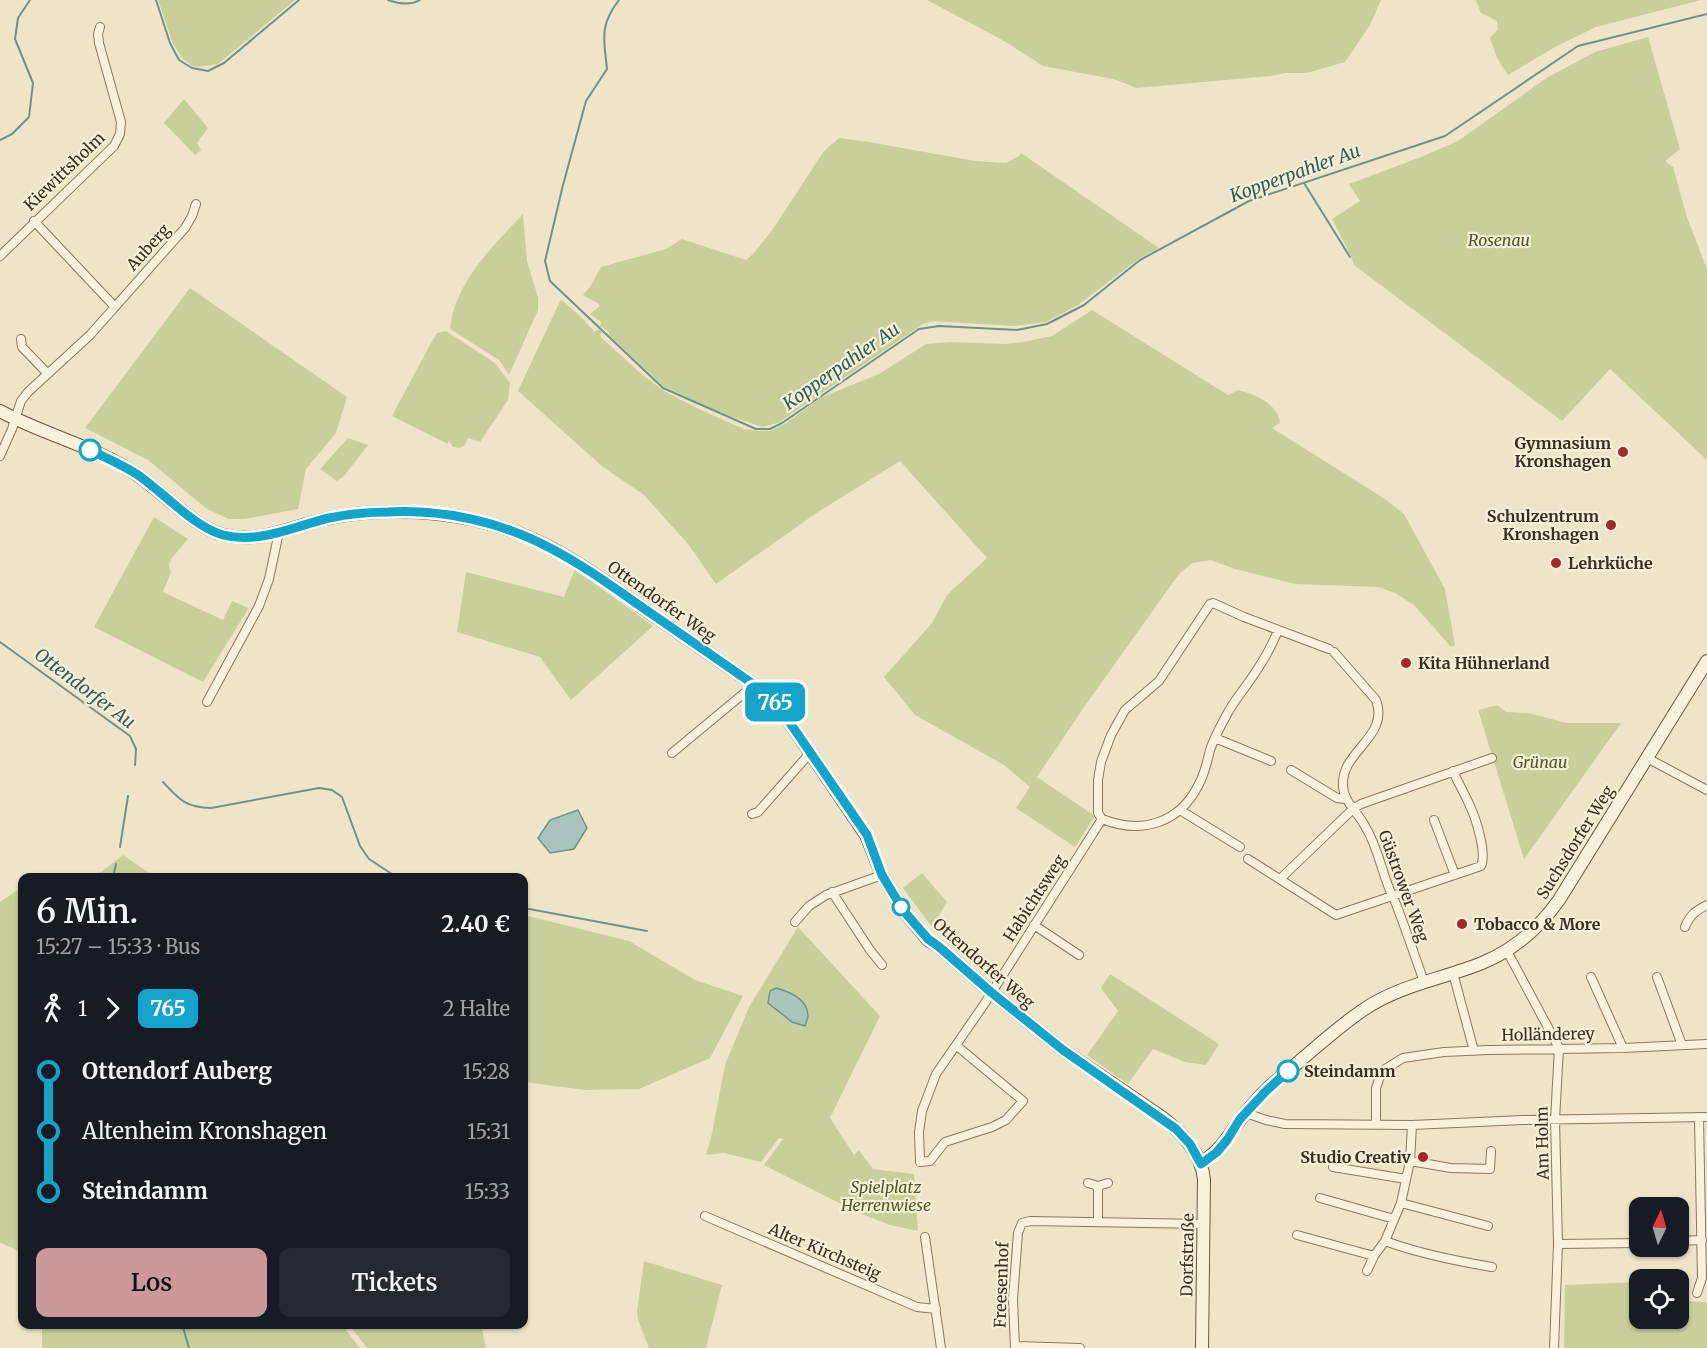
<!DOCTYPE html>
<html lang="de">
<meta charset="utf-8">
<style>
body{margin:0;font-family:Merriweather,serif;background:#242831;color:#f1f3f6;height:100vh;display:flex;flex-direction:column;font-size:22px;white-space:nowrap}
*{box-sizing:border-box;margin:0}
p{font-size:20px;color:#9ea1a6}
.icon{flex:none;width:33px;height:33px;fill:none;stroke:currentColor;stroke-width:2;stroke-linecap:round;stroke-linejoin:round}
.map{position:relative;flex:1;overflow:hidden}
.details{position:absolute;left:18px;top:873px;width:510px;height:456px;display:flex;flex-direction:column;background:#171b24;border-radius:12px;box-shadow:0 2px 4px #0004}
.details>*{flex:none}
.badge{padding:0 12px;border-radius:9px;font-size:21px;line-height:39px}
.needle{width:39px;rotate:5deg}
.tools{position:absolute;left:1629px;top:1197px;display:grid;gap:12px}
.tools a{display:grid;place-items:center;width:60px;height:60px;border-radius:12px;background:#171b24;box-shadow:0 2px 4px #0004;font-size:30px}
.map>.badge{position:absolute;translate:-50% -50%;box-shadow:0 0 0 3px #fff}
.legs{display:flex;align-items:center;gap:9px;height:66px;padding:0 18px;font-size:20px}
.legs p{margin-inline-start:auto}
.head{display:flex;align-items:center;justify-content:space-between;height:102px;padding:0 18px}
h1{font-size:33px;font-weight:600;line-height:45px}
.action{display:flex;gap:12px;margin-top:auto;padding:12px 18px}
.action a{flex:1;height:69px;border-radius:12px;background:#cc999b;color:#111;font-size:24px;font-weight:600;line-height:69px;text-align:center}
.action a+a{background:#242831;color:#f1f3f6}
ul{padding:0 18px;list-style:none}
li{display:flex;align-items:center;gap:21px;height:60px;font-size:22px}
li i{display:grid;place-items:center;width:9px;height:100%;margin:0 8px;background:currentColor}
li i::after{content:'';width:15px;height:15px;margin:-8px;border:4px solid;border-radius:50%;background:#171b24}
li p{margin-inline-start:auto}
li:first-child i{background:linear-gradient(#0000 50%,currentColor 0)}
li:last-child i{background:linear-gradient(currentColor 50%,#0000 0)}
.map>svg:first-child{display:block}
</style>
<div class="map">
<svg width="1707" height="1348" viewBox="0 0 1707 1348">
<rect width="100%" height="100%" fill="#f0e4c8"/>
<path fill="#c9cf9b" d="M158,0H295L218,64L198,67L192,66L182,58L173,44Z
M927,0H1381L1370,25L1345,62L1307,73H1285L1271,76L1137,88L1113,79L1043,66L1006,42Z
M1476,0H1701L1596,27L1555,47L1508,75L1497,58L1490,38L1498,29L1497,21L1481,13L1476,1Z
M1648,37L1680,149L1665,161L1673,167L1687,217L1707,269V460L1610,369L1562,421L1354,265L1351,256L1332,219L1360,201L1349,184L1421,157L1458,141L1548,77L1595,52Z
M184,99L208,128L197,143L201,150L195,155L164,123Z
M839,138L869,142L975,161L1006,163L1019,156L1021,153L1159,248L1140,258L1078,305L1046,322L1014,326L934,321L923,324L778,423L762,427L721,413L663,386L609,335V332L600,326L601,322L590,314L600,306C597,301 588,299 583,295L590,287L601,267L666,249L682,239L746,260L753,254L773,229L824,151Z
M523,214L527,261L538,297V310L509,375L499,360L450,329C455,282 492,247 523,214Z
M190,288L347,397L336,433L306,469L298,509L245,519H229L207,509L148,460L85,428Z
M562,300L582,318L595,332L598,329L602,332L600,335L602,338L639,372L664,391L701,410L744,429L761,431L773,430L786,423L822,397L879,374L926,344L950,342L1006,344L1023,342L1052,336L1092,310L1228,395L1238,390C1255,394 1278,404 1280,423L1272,428L1385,499L1404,514L1445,589L1455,645L1451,647L1414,605L1395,593L1378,587L1295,584L1235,569L1210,560L1192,563L1179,574L1082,710L1037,777L1095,816L1075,847L1016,808L1030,787L1004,765L915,715L884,677L932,623L947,595L987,558L900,461L815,514L716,584L688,544L644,495L603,467L518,391L560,301Z
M446,331L495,363L510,383L508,400L480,442L468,438L464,446L459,448L453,447L449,441L448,444L392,416L432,341L437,333Z
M348,438L368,445L344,476L337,481L320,469Z
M154,517L188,539L171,559L169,566L171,572L163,592L223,620L232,601L249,608L203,682L94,627Z
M575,569L653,626L571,700L540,657L457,632L466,572L564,597Z
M1497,705L1506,712L1528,713L1567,723H1621L1524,859L1478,710Z
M123,855L155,877H81L101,872Z
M922,873L947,902L932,927L903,888Z
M22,887V1254L13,1248L0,1243V902Z
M524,915L629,941L695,980L743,996L710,1058L639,1089L585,1090L524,1082Z
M798,927L880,1016L830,1118L854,1155L859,1150L873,1169L914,1174L918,1231L890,1225L859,1213L764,1165L783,1139L779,1138L761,1162L724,1153L706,1155L711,1138L725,1065L749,1007Z
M1110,974L1219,1044L1206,1065L1185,1062L1153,1049L1128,1084L1087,1055L1118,1011L1101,988Z
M644,1261L722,1285L706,1348H649L638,1320L637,1311Z
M1639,1282L1640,1318H1678L1679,1301L1707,1302V1348H1564L1565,1285Z
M42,1324L342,1325L360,1348H42Z
M349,1325H481L486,1348H367Z"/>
<path fill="#a9c4bc" stroke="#6f938a" stroke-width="1.5" d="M578,810L587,828L574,849L550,853L538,838L550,820Z
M776,988C790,992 808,999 808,1016C808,1019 806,1022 805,1026L792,1022L768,1003L770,991Z"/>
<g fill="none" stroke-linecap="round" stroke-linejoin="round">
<path stroke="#6f938a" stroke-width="2" d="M156,0L170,43L179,60L192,68L208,71L224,63L299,0
M388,0C399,4 410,6 420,0
M619,0C599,26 604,39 607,69L586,101L563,185L545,261L550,281L663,388L756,429H770L782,423L919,329L939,326L1017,330L1047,324L1084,305L1140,260L1249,201L1445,136L1578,46L1707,14
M0,140L12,134L29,117L33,83L15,39L18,18L30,0
M1304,183L1350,257
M0,642L130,736L136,749L135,765
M163,782C180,800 185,807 211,808L319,788L332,790L342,797L360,846L369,859L398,878
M120,847L128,796
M113,878L116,864
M524,908L647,931
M182,1324L189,1348"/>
<defs>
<path id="street" d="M34,221L115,307
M0,256L114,146L120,134L121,122L99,43L98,34L100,27
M21,339L22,347L47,373
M0,456L12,429L21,401L28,392L90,335L185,228L192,216L196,204
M1334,652L1376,700C1390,737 1341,751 1343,785C1343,802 1359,813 1366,828C1377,846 1381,868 1389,888C1391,894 1394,899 1396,904C1406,930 1415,956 1424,982
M207,702L259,606L269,579L279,532
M1215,738L1271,761
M672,753L754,685
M1647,758L1707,790
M1291,770L1337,798L1345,799
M1180,810L1240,847
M752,814L758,812L811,752
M1102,819L1098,813V780L1101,762L1111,735L1125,710L1159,681L1210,604L1213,603L1244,617L1329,649
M1102,819C1142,835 1180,823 1199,784C1205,773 1207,762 1210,750C1214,738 1220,727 1226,716C1231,706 1237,698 1243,690C1257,671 1270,652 1278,630
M1434,820L1455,875
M1248,859L1336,915L1481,866C1487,853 1476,819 1470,806C1465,794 1458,783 1453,771
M1280,879L1354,808L1361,804L1492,758
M832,892L870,950L882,965
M795,922L809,906L826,895L882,875
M1034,925L1079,955
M1685,927C1690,915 1695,911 1707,905
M1507,951L1559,1048L1555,1120L1558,1244L1554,1348
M1453,973L1474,1051
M1591,977L1623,1048
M1657,977L1682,1045
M957,1046L1023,1101L1006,1120L992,1127L945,1142L930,1161L920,1162L919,1132L922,1111L936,1074L985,1003L1102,819
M1246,1113L1266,1120L1285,1124L1412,1125L1523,1120L1707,1117
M1376,1124V1088L1382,1071L1403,1058L1444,1052L1488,1050L1623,1048L1707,1044
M1410,1161L1451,1168L1490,1169L1491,1151
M1333,1167L1406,1179
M1088,1183L1098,1186L1108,1183
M1320,1198L1394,1219
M1401,1203L1488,1226
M705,1216L917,1307L936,1309
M1098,1222V1186
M1297,1235L1374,1256
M925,1237L941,1348
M1385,1241C1420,1254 1456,1261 1492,1267
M1678,1241L1702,1240
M1558,1244L1640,1243
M1367,1271L1374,1256L1385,1241L1401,1203L1410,1161L1412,1125
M1697,1293L1702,1278L1699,1117
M1015,1346L1080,1348
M1015,1348L1013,1299L1018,1233L1022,1223L1030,1221L1204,1224"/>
<path id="secondary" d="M0,411C44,435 98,447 139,476C163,493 197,529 224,535C261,544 295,525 330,518C349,514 370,512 389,512C444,510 502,522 551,548C587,567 620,592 653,615C688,639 723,663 757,687L777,704L866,835L882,875L903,910L928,940L938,946L992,993L1063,1050L1163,1118C1183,1134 1201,1153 1204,1179L1202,1348
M1201,1163C1223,1148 1225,1140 1240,1120C1247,1110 1256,1101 1264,1092C1276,1080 1290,1070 1302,1059C1322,1042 1341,1025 1363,1010C1399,985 1443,979 1482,963C1514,950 1539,928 1559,900L1707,661"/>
</defs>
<use href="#street" stroke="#8d765c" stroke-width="10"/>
<use href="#secondary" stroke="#6f573f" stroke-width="14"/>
<use href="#street" stroke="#faf1dc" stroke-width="8"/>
<use href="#secondary" stroke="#faf1dc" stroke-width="12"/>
</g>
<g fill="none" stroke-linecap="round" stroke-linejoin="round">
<defs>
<path id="line-1" d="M90,450C106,458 123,465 138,475C164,493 194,527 223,535C260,544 295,526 329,518C348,514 369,512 388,512C443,509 502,522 550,548C585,566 617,590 649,612C685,637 722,662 757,687L777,704L867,835L882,875L903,910L928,939L938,946L992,993L1063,1050L1176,1129L1190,1144L1201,1164L1217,1152L1227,1140L1240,1119L1266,1091L1288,1071"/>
</defs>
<use href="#line-1" stroke="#fff" stroke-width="14"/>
<use href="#line-1" stroke="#15a3c9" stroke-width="9"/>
</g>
<g fill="#fff" stroke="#15a3c9" stroke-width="3">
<circle cx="90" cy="450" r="10"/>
<circle cx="901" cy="907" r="8"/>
<circle cx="1288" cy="1071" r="10"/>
</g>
<g fill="#9e2a2b" stroke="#f7eed8" stroke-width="2">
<circle cx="1623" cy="452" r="6"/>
<circle cx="1611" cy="525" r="6"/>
<circle cx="1556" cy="563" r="6"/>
<circle cx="1406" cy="663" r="6"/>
<circle cx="1462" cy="924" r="6"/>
<circle cx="1423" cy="1157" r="6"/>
</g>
<g text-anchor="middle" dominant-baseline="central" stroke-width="4.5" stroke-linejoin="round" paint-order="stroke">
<g font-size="16" fill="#3d2e20" stroke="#f7eed8">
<text transform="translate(64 171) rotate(-44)">Kiewittsholm</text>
<text transform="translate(148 247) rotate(-48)">Auberg</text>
<text transform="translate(662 601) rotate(35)">Ottendorfer Weg</text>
<text transform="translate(1575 842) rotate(-58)">Suchsdorfer Weg</text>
<text transform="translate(1404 886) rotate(70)">Güstrower Weg</text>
<text transform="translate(1034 898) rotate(-57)">Habichtsweg</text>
<text transform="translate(984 963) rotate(41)">Ottendorfer Weg</text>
<text transform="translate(1548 1034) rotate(-1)">Holländerey</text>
<text transform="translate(1542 1143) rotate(-91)">Am Holm</text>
<text transform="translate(825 1251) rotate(23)">Alter Kirchsteig</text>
<text transform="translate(1187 1255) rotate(-89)">Dorfstraße</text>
<text transform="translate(1001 1285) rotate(-88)">Freesenhof</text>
</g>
<g font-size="16" font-style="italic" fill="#4d5a26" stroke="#f7eed8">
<text x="1499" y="240">Rosenau</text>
<text x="1540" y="762">Grünau</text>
<text x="886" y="1187">Spielplatz<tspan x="886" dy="18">Herrenwiese</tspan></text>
</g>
<g font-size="16" font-weight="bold" fill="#3d2e20" stroke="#f7eed8" text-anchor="end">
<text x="1611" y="443">Gymnasium<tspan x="1611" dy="18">Kronshagen</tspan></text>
<text x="1599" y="516">Schulzentrum<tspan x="1599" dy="18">Kronshagen</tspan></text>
<text x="1568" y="563" text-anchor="start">Lehrküche</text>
<text x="1418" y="663" text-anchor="start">Kita Hühnerland</text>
<text x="1474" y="924" text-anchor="start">Tobacco &amp; More</text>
<text x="1411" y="1157">Studio Creativ</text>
</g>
<g font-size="16" font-weight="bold" fill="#3d2e20" stroke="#f7eed8" text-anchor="start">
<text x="1304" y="1071">Steindamm</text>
</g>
<g font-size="18" font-style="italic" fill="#2f5d5a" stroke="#f7eed8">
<text transform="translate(1295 173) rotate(-20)">Kopperpahler Au</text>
<text transform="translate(841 366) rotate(-35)">Kopperpahler Au</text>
<text transform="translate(85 688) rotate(37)">Ottendorfer Au</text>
</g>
</g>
</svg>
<div class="tools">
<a><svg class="needle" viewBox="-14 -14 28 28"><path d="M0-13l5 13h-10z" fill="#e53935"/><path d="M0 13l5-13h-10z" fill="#9ea1a6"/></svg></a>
<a><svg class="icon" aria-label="locate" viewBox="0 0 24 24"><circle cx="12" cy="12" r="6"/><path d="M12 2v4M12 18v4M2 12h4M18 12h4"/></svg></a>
</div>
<b class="badge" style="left:775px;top:702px;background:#15a3c9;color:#fff">765</b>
<section class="details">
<div class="head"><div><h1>6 Min.</h1><p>15:27 – 15:33 · Bus</p></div><b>2.40 €</b></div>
<div class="legs"><svg class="icon" aria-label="walk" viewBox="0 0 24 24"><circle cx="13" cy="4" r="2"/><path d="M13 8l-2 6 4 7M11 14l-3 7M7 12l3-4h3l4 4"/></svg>1<svg class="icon" aria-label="forward" viewBox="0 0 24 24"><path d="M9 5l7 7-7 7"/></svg><b class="badge" style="background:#15a3c9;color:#fff">765</b><p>2 Halte</p></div>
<ul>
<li><i style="color:#15a3c9"></i><b>Ottendorf Auberg</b><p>15:28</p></li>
<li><i style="color:#15a3c9"></i><span>Altenheim Kronshagen</span><p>15:31</p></li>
<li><i style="color:#15a3c9"></i><b>Steindamm</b><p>15:33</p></li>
</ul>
<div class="action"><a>Los</a><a>Tickets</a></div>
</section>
</div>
